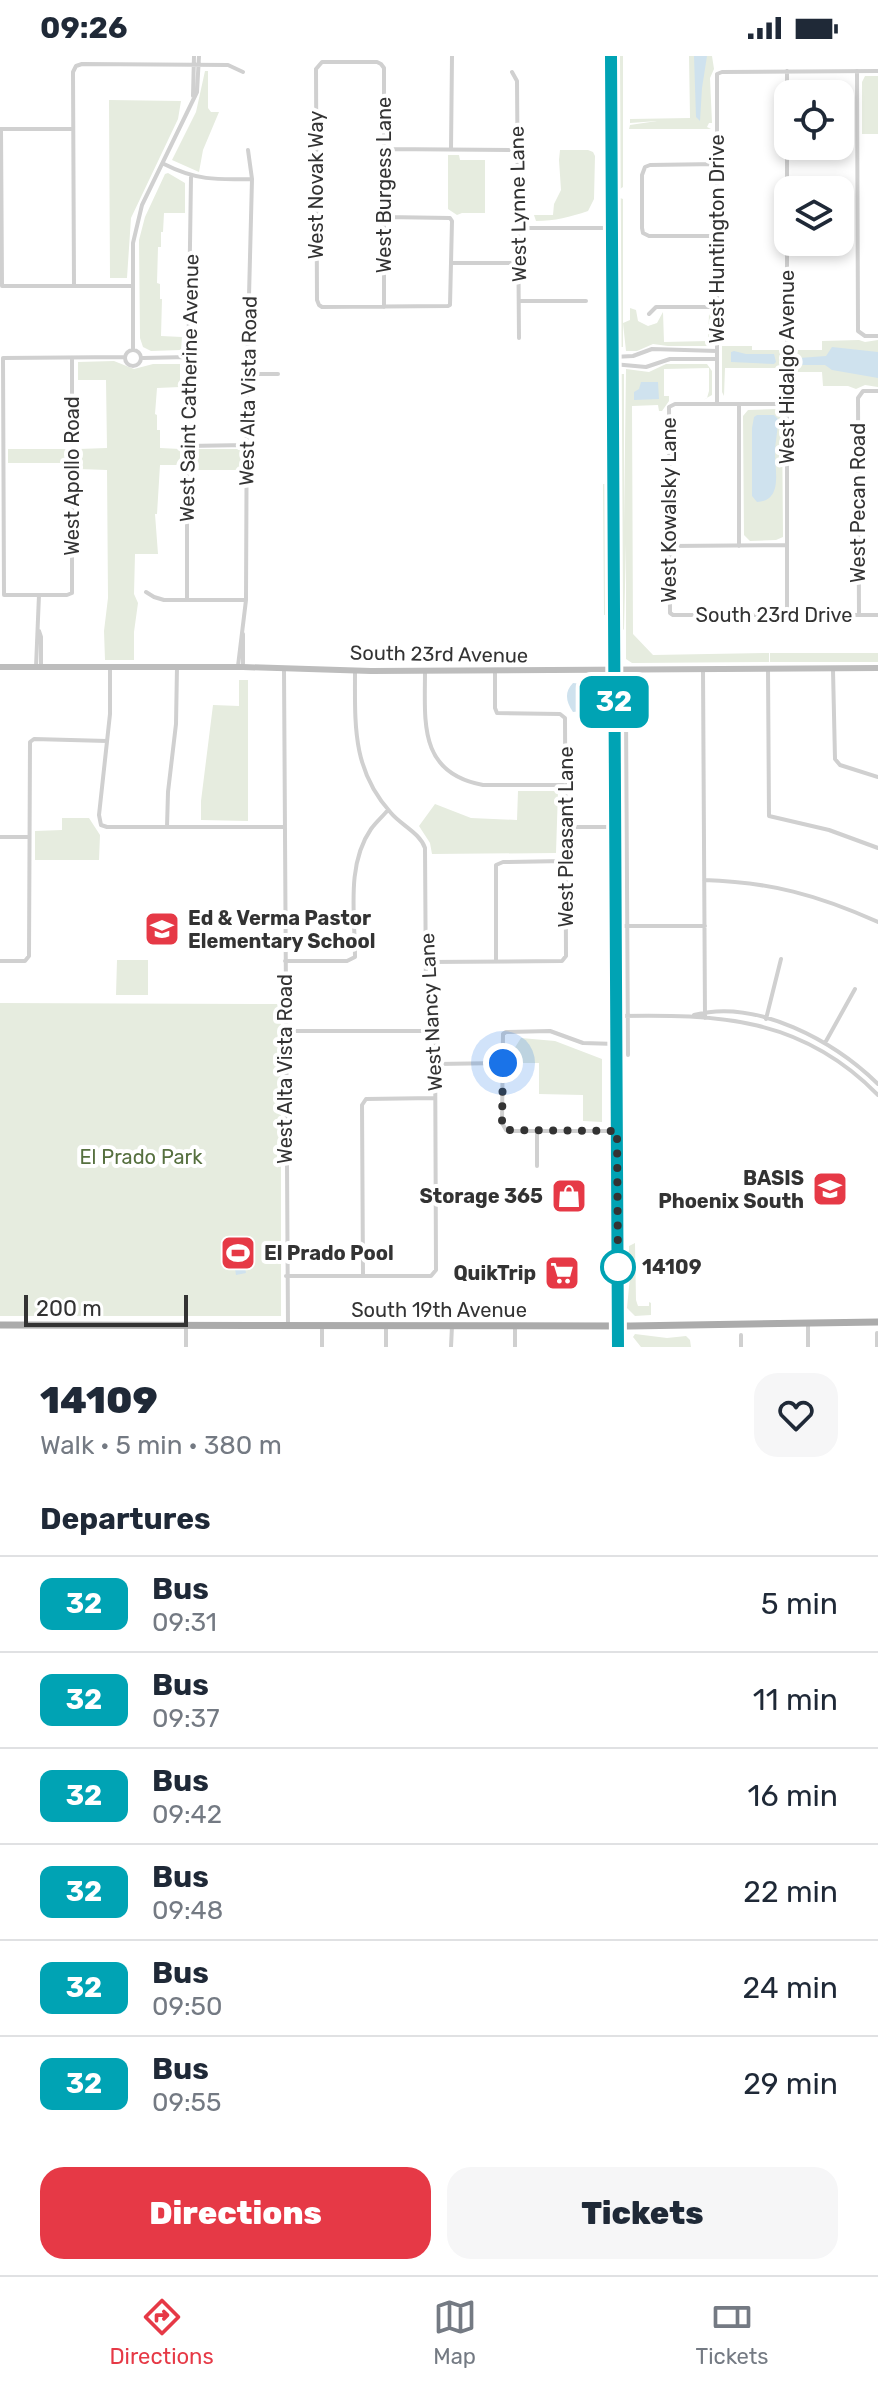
<!DOCTYPE html>
<meta charset="utf-8">
<style>
body{margin:0;font-family:Rubik,sans-serif;background:#f6f6f7;color:#1f2937;height:100vh;display:flex;flex-direction:column;font-size:30px;white-space:nowrap}
*{box-sizing:border-box;margin:0}
p{font-size:26px;color:#747a83}
.icon{flex:none;width:44px;height:44px;fill:none;stroke:currentColor;stroke-width:2;stroke-linecap:round;stroke-linejoin:round}
.map{position:relative;height:1291px;overflow:hidden}
.panel{display:flex;flex-direction:column;background:#fff;flex:1}
.panel>*{flex:none}
.badge{padding:0 16px;border-radius:12px;font-size:28px;line-height:52px}
.controls{position:absolute;left:774px;top:24px;display:grid;gap:16px}
.controls a{display:grid;place-items:center;width:80px;height:80px;border-radius:16px;background:#fff;box-shadow:0 4px 12px #0003;font-size:40px}
.scale{position:absolute;left:24px;bottom:20px;width:164px;box-sizing:border-box;padding-left:8px;border:4px solid #333;border-top:0;font-size:22px;line-height:28px;white-space:nowrap;color:#333;-webkit-text-stroke:6px #fff;paint-order:stroke}
.you{position:absolute;width:40px;height:40px;margin:-20px;border:6px solid #fff;border-radius:50%;background:#1a73e8;box-shadow:0 0 0 12px #1a73e833}
.map>.badge{position:absolute;translate:-50% -50%;box-shadow:0 0 0 4px #fff}
h2{padding:0 40px;font-size:30px;line-height:72px}
.round{display:grid;place-items:center;flex:none;width:84px;height:84px;border-radius:24px;background:#f6f6f7}
.overview{display:flex;align-items:center;justify-content:space-between;height:136px;padding:0 40px}
h1{font-size:38px;font-weight:800;line-height:60px}
.cta{display:flex;gap:16px;margin-top:auto;padding:16px 40px}
.cta a{flex:1;height:92px;border-radius:24px;background:#e63946;color:#fff;font-size:32px;font-weight:800;line-height:92px;text-align:center}
.cta a+a{background:#f6f6f7;color:#1f2937}
ul{padding:0;list-style:none}
li{display:flex;align-items:center;gap:24px;height:96px;padding:0 40px;border-top:2px solid #e0e1e3}
li div{flex:1}
li b{display:block;font-size:30px}
li em{font-style:normal}
li .badge{min-width:88px;font-weight:700;text-align:center}
.status{display:flex;justify-content:space-between;align-items:center;height:56px;padding:0 40px;background:#fff;direction:ltr}
.status svg{height:22px;fill:currentColor}
.dock{display:flex;justify-content:space-around;align-items:center;height:112px;border-top:2px solid #e0e1e3;background:#fff;font-size:22px;color:#747a83}
.dock a{display:grid;justify-items:center;gap:4px}
.dock .active{color:#e63946}
.map>svg:first-child{display:block}
</style>
<div class="status"><b>09:26</b><svg viewBox="0 0 49 12"><path d="M0 12V9h3v3zM5 12V6h3v6zM10 12V3h3v9zM15 12V0h3v12zM26 1h20v11H26zM47 4h2v5h-2z"/></svg></div>
<div class="map">
<svg width="878" height="1291" viewBox="0 0 878 1291">
<rect width="100%" height="100%" fill="#fff"/>
<path fill="#e6ecdf" d="M619,0H623V131L620,133Z
M689,0H712L714,13L710,22L712,67H709L707,71L711,73H629L630,69L657,65L630,67V63L690,62Z
M205,15H208V52L211,56H219L203,94L199,116L172,104L196,56Z
M865,20H878V78H862V26Z
M109,44L181,45L178,63L131,162L127,222H110Z
M560,94H588L593,96L595,100L594,143L588,155C570,161 555,165 536,165L534,159H553L554,148L561,134L559,104Z
M448,99H459L460,104H485V157H462L457,159L448,153Z
M168,117L185,127V157H164L163,176H161V191H158L157,227L160,228V243H162L161,280L182,281L181,294L151,295L143,291L140,282L139,184L145,161L165,118Z
M620,142L623,143V267L630,264V252L636,254L638,265L648,270L657,267L663,256L664,286L708,285L709,258L712,261V287L706,290H668L653,288L637,295H626L623,267V291H621Z
M859,284L865,286L878,284V331L865,329L856,333L848,330H823L822,316H792V294H822V285Z
M722,290H752V294H782V312H725L724,340L722,336Z
M114,305L134,313L153,308H180V331L157,332L155,358L157,359V374H160V392L180,393V409H160L157,458H155L158,498H135L134,538L138,547L134,576V604H105L104,575L108,542L107,414L79,413V393L107,392L106,324H78V306Z
M666,308H707L712,315V339L703,344L707,342L709,335V312L664,313V340H669V345L662,355H659L658,349L632,350L633,578L653,599L769,597V606L632,607L626,603V487L624,573L622,575L621,318H624V468L626,313L649,316Z
M777,353L782,359L783,481L776,484L750,485L744,479L743,360L748,354Z
M8,393H66V407H8Z
M193,393H240L242,395L243,414H193Z
M603,428H605L606,559H604Z
M770,597H878V606H770Z
M239,624H248V765L201,764V745L213,649L239,650Z
M518,735H558L556,797L432,798L430,787L419,770L435,748L471,762L517,764Z
M62,762H89L100,779L99,804H35V775L62,774Z
M117,904H148V939H116Z
M0,947L281,948V1260H0Z
M521,982L555,985L602,1003V1066L583,1065V1039L539,1038V1007H514V993Z
M635,1187L636,1244L638,1250H649V1246L651,1247V1259L635,1260L627,1252L631,1210L627,1198L629,1195V1190Z
M635,1278L667,1282L686,1280L690,1284L691,1291H641L633,1281Z"/>
<path fill="#cfe2ee" d="M694,0H707L702,32L700,65L696,61Z
M832,291L878,296V322L832,314L825,309H800L799,306V302L826,300Z
M734,295L746,298H774L776,306L774,308L731,306V296Z
M641,326H658L659,343L634,344V336L639,333Z
M757,359H774L778,363C778,375 775,386 775,397C775,415 783,445 757,446L752,440V372L754,361Z
M573,627L595,629L598,632L599,653L573,656C566,646 564,636 573,627Z
M251,1181L255,1205L250,1206L245,1212L246,1217L236,1219L232,1194L247,1192L245,1182Z"/>
<g fill="none" stroke-linecap="round" stroke-linejoin="round">
<path stroke="#d0d0d0" stroke-width="4" d="M787,15V559
M857,15L858,275L865,280H878
M512,16L517,25L519,282
M193,40L194,0
M0,73H73
M1,73L2,230H133
M384,93L518,94
M451,93L452,0
M164,108C195,124 216,124 251,123
M717,108L650,109L645,111L642,119V172L643,177L649,180H717
M519,172H612
M452,207H518
M74,230L73,16L76,10L82,8L228,9L243,16
M519,245H586
M384,251V12L381,8L377,6H322L316,13L317,244L319,249L322,251L448,250L450,249L452,165L450,162L385,161
M649,258L656,251H717
M125 302a8 8 0 1 1 16 0a8 8 0 1 1-16 0Z
M133,294V187L142,149L197,36L199,0
M613,301L633,300L652,293L717,295
M72,302V537L67,539H4L3,302L125,301
M143,302L188,301
M613,308L646,311L670,303H717
M247,318H278
M717,348V18L722,16L878,15
M739,348V490
M787,348H675L669,351L670,557L673,559H878
M187,390L247,389
M670,490L787,489
M146,536L154,541L164,544H246
M187,544V390L191,121
M859,559L858,342L863,335H878
M39,575L41,581V611
M243,578V611
M238,610L246,544L247,318L252,123L248,94
M36,611L39,539
M110,611V658L99,759L101,769L107,771H284
M284,613L288,1270
M703,613L705,962
M768,613L769,760L829,774L878,792
M833,614L835,703L840,709L878,721
M425,615C425,666 418,717 483,729H565
M626,655L628,999
M167,771L168,736L176,668L177,611
M565,771H615
M0,781H29
M704,824C770,826 818,839 878,866
M615,870H705
M0,905H25L29,900L30,686L34,683L107,685
M285,905H347L355,901C355,859 346,809 371,773C376,766 383,760 388,754
M496,905V809L503,806L565,805
M426,906L562,905L566,900L565,662L560,658L497,657L495,652V615
M694,959C757,942 835,986 878,1028
M616,960C719,958 802,961 878,1039
M766,963L781,903
M286,975H435
M825,987L855,933
M616,988L583,987L550,975L506,976L503,978L502,1067L506,1074L509,1075H617
M436,1008L503,1007
M537,1075V1110
M286,1220H431L436,1214L435,967L426,943L425,792C420,777 401,769 391,757C352,714 355,669 355,615
M363,1220L362,1049L366,1043L435,1042
M515,1270V1291
M186,1291V1270
M322,1291V1269
M386,1291V1269
M451,1291L452,1270
M741,1291V1279
M808,1291V1268
M877,1291V1277"/>
<path stroke="#bdbdbd" stroke-width="6" d="M611,0L618,1291
M0,611H243L371,615L878,612"/>
<path stroke="#ababab" stroke-width="7" d="M0,1269L630,1270L878,1266"/>
</g>
<g fill="none" stroke-linecap="round" stroke-linejoin="round">
<defs>
<path id="line" d="M611,0L618,1291"/>
</defs>
<use href="#line" stroke="#fff" stroke-width="18"/>
<use href="#line" stroke="#00a3b4" stroke-width="12"/>
<path stroke="#333" stroke-width="8" stroke-dasharray="0 14.4" d="M503,1007L502,1067L506,1074L617,1075L618,1211"/>
</g>
<defs>
<symbol id="school-square" viewBox="-11 -11 22 22"><rect x="-9" y="-9" width="18" height="18" rx="4" fill="#e63946" stroke="#fff"/><path d="M0-5L7-2L0 1L-7-2ZM-4 1L0 2.5L4 1V4Q0 6-4 4Z" fill="#fff"/></symbol>
<symbol id="shop-square" viewBox="-11 -11 22 22"><rect x="-9" y="-9" width="18" height="18" rx="4" fill="#e63946" stroke="#fff"/><path d="M-5-2.5h2.3a2.7 3.5 0 0 1 5.4 0H5L5.5 6h-11ZM-1.5-2.5h3a1.5 2.3 0 0 0-3 0Z" fill="#fff"/></symbol>
<symbol id="stadium-square" viewBox="-11 -11 22 22"><rect x="-9" y="-9" width="18" height="18" rx="4" fill="#e63946" stroke="#fff"/><path d="M0-5a6.5 5 0 1 0 0 10a6.5 5 0 1 0 0-10ZM-3.5-1.8h7v3.6h-7Z" fill="#fff"/></symbol>
<symbol id="supermarket-square" viewBox="-11 -11 22 22"><rect x="-9" y="-9" width="18" height="18" rx="4" fill="#e63946" stroke="#fff"/><path d="M-6-5.5h2.5l.6 2H6L4.5 2H-2.5L-4.4-4H-6ZM-1.5 3.2a1.3 1.3 0 1 0 .1 0ZM3 3.2a1.3 1.3 0 1 0 .1 0Z" fill="#fff"/></symbol>
</defs>
<g fill-rule="evenodd">
<use href="#school-square" x="142" y="853" width="40" height="40"/>
<use href="#school-square" x="810" y="1113" width="40" height="40"/>
<use href="#shop-square" x="549" y="1120" width="40" height="40"/>
<use href="#stadium-square" x="218" y="1177" width="40" height="40"/>
<use href="#supermarket-square" x="542" y="1197" width="40" height="40"/>
</g>
<circle fill="#fff" stroke="#00a3b4" stroke-width="4" cx="618" cy="1211" r="16"/>
<g text-anchor="middle" dominant-baseline="central" stroke-width="8" stroke-linejoin="round" paint-order="stroke">
<g font-size="20" fill="#333" stroke="#fff">
<text transform="translate(316 129) rotate(-90)">West Novak Way</text>
<text transform="translate(384 129) rotate(-90)">West Burgess Lane</text>
<text transform="translate(518 148) rotate(-91)">West Lynne Lane</text>
<text transform="translate(717 183) rotate(-90)">West Huntington Drive</text>
<text transform="translate(787 311) rotate(-90)">West Hidalgo Avenue</text>
<text transform="translate(189 332) rotate(-89)">West Saint Catherine Avenue</text>
<text transform="translate(248 335) rotate(-89)">West Alta Vista Road</text>
<text transform="translate(72 420) rotate(-90)">West Apollo Road</text>
<text transform="translate(858 447) rotate(-90)">West Pecan Road</text>
<text transform="translate(669 454) rotate(-90)">West Kowalsky Lane</text>
<text x="774" y="559">South 23rd Drive</text>
<text transform="translate(439 598) rotate(1)">South 23rd Avenue</text>
<text transform="translate(566 781) rotate(-90)">West Pleasant Lane</text>
<text transform="translate(431 956) rotate(-93)">West Nancy Lane</text>
<text transform="translate(285 1013) rotate(-90)">West Alta Vista Road</text>
<text x="439" y="1254">South 19th Avenue</text>
</g>
<g font-size="20" font-weight="bold" fill="#333" stroke="#fff" text-anchor="end">
<text x="188" y="862" text-anchor="start">Ed &amp; Verma Pastor<tspan x="188" dy="23">Elementary School</tspan></text>
<text x="804" y="1122">BASIS<tspan x="804" dy="23">Phoenix South</tspan></text>
<text x="543" y="1140">Storage 365</text>
<text x="264" y="1197" text-anchor="start">El Prado Pool</text>
<text x="536" y="1217">QuikTrip</text>
</g>
<g font-size="20" fill="#56703f" stroke="#fff">
<text x="141" y="1101">El Prado Park</text>
</g>
<g font-size="20" font-weight="bold" fill="#333" stroke="#fff" text-anchor="start">
<text x="642" y="1211">14109</text>
</g>
</g>
</svg>
<div class="controls">
<a><svg class="icon" aria-label="locate" viewBox="0 0 24 24"><circle cx="12" cy="12" r="6"/><path d="M12 2v4M12 18v4M2 12h4M18 12h4"/></svg></a>
<a><svg class="icon" aria-label="layers" viewBox="0 0 24 24"><path d="M12 4l9 5-9 5-9-5zM3 14l9 5 9-5"/></svg></a>
</div>
<div class="scale">200 m</div>
<div class="you" style="left:503px;top:1007px"></div>
<b class="badge" style="left:614px;top:646px;background:#00a3b4;color:#fff">32</b>
</div>
<section class="panel">
<div class="overview"><div><h1>14109</h1><p>Walk · 5 min · 380 m</p></div><a class="round"><svg class="icon" aria-label="heart" viewBox="0 0 24 24"><path d="M12 20l-8-8c-3-5 5-10 8-4 3-6 11-1 8 4z"/></svg></a></div>
<h2>Departures</h2>
<ul>
<li><span class="badge" style="background:#00a3b4;color:#fff">32</span><div><b>Bus</b><p>09:31</p></div><em>5 min</em></li>
<li><span class="badge" style="background:#00a3b4;color:#fff">32</span><div><b>Bus</b><p>09:37</p></div><em>11 min</em></li>
<li><span class="badge" style="background:#00a3b4;color:#fff">32</span><div><b>Bus</b><p>09:42</p></div><em>16 min</em></li>
<li><span class="badge" style="background:#00a3b4;color:#fff">32</span><div><b>Bus</b><p>09:48</p></div><em>22 min</em></li>
<li><span class="badge" style="background:#00a3b4;color:#fff">32</span><div><b>Bus</b><p>09:50</p></div><em>24 min</em></li>
<li><span class="badge" style="background:#00a3b4;color:#fff">32</span><div><b>Bus</b><p>09:55</p></div><em>29 min</em></li>
</ul>
<div class="cta"><a>Directions</a><a>Tickets</a></div>
</section>
<nav class="dock">
<a class="active"><svg class="icon" aria-label="directions" viewBox="0 0 24 24"><path d="M12 3l9 9-9 9-9-9zM9 14v-3h6M13 9l2 2-2 2"/></svg>Directions</a>
<a><svg class="icon" aria-label="map" viewBox="0 0 24 24"><path d="M3 6l6-2 6 2 6-2v14l-6 2-6-2-6 2zM9 4v14M15 6v14"/></svg>Map</a>
<a><svg class="icon" aria-label="tickets" viewBox="0 0 24 24"><path d="M3 7h18v10H3zM15 7v10"/></svg>Tickets</a>
</nav>
